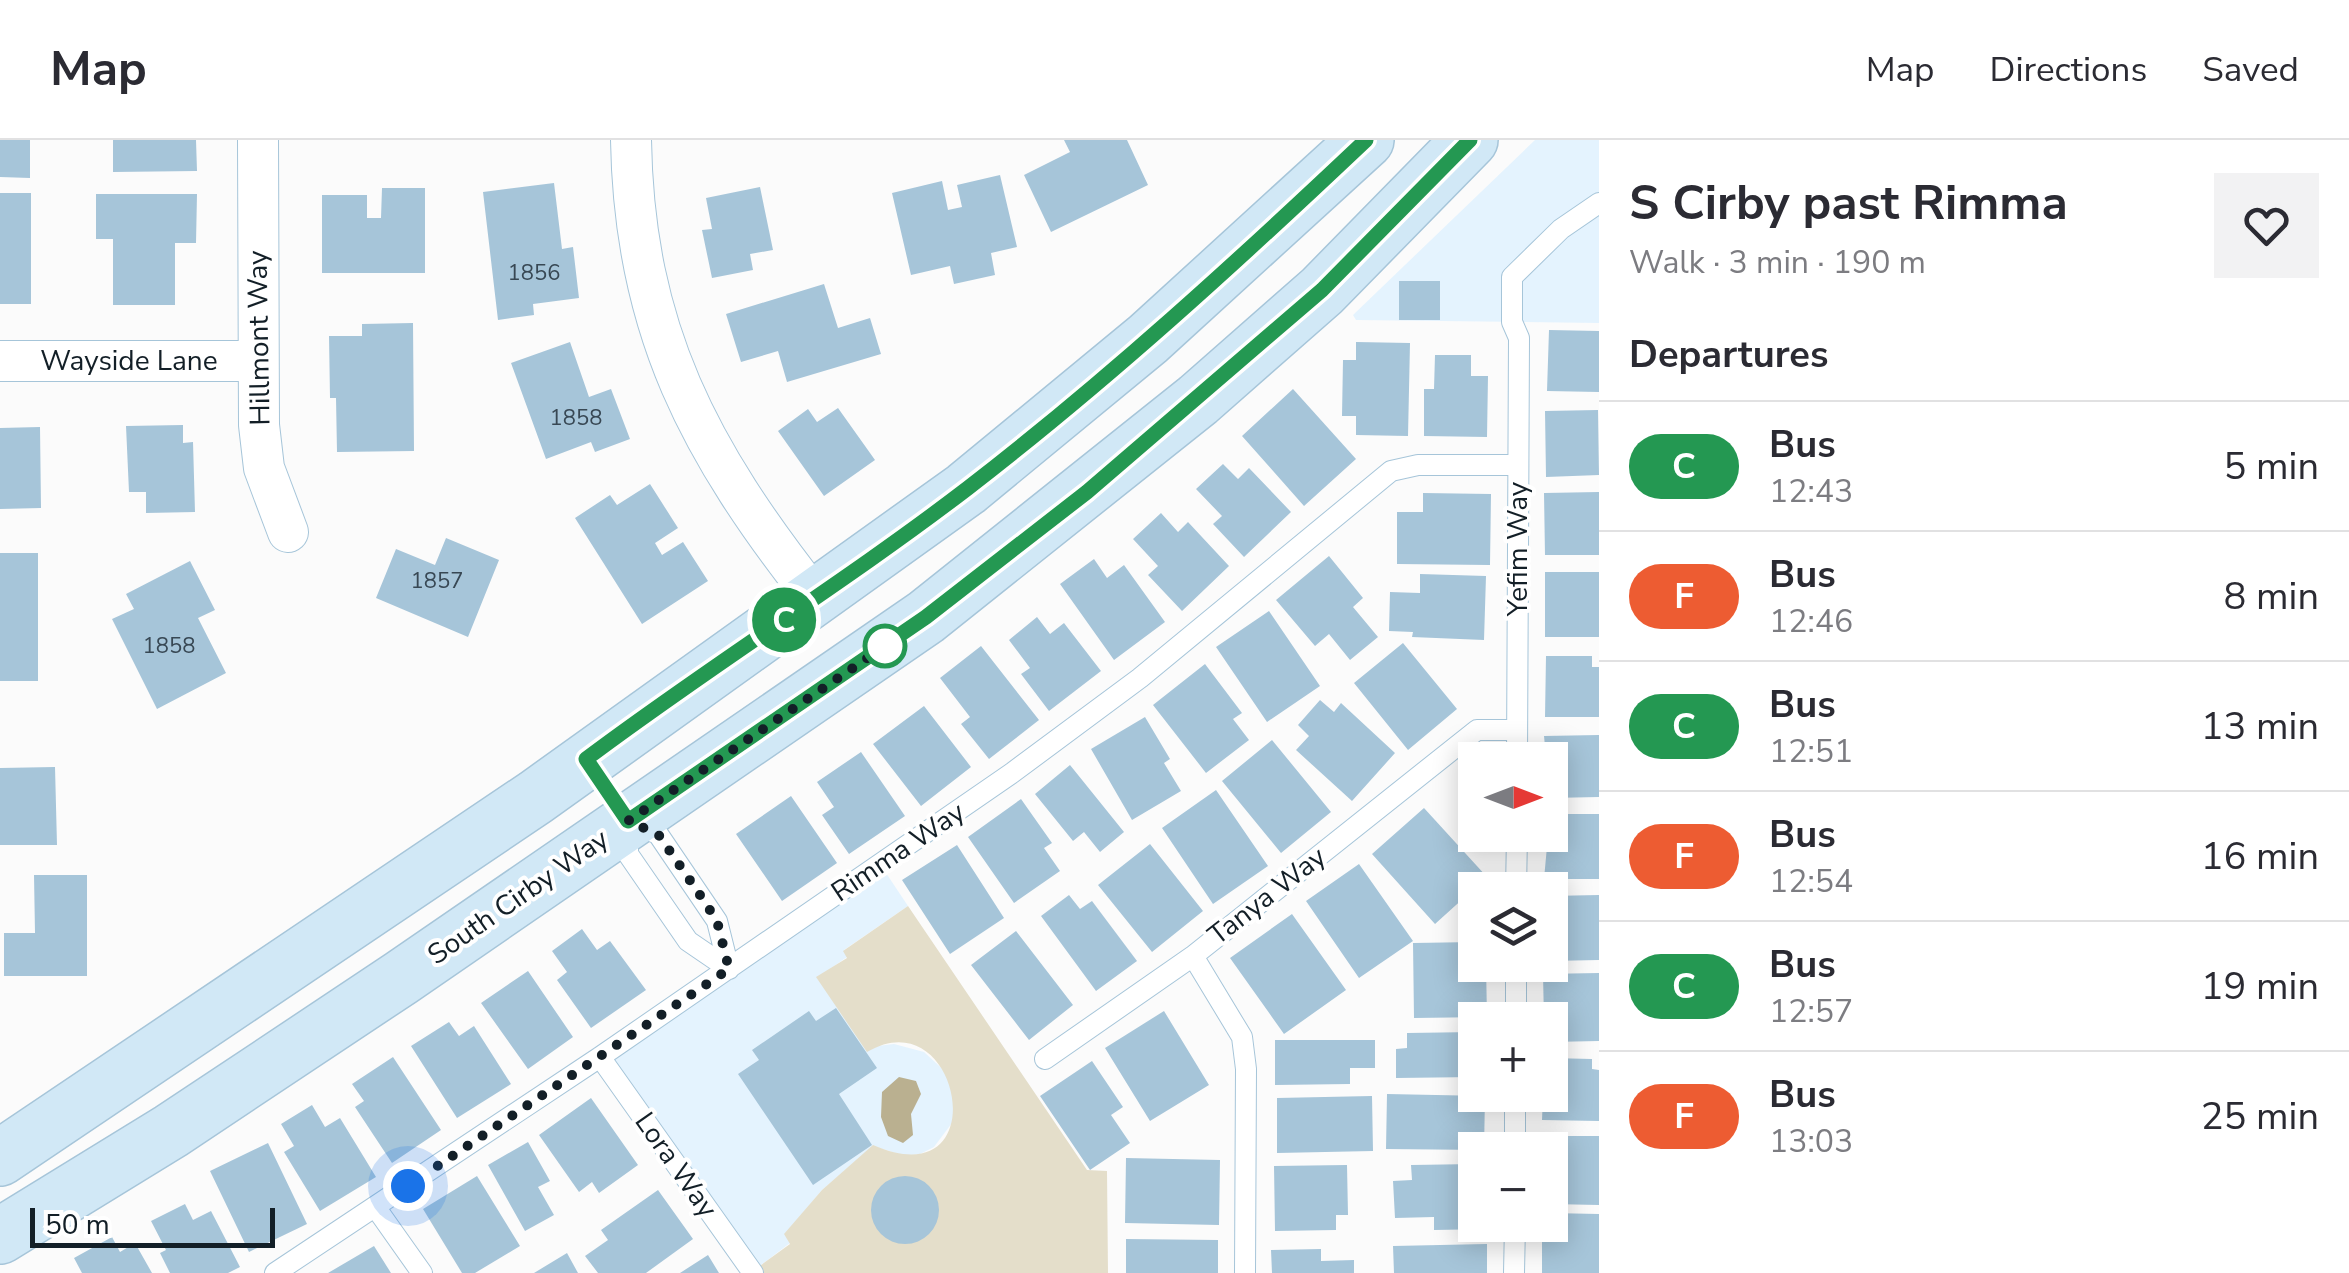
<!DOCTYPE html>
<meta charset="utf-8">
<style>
body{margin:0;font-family:"Nunito Sans",sans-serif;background:#f2f2f3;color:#2b2b33;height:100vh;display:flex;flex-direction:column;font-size:38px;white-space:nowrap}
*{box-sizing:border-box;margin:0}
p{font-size:32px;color:#7c7c81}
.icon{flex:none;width:55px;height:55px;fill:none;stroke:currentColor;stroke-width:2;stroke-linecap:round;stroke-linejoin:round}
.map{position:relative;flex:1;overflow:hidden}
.drawer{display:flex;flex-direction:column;background:#fff;width:750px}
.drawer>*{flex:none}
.badge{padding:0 20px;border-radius:32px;font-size:35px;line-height:65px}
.needle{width:65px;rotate:90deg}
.controls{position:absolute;left:1458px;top:602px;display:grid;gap:20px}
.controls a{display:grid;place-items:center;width:110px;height:110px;border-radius:0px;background:#fff;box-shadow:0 5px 25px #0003;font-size:50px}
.scale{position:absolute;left:30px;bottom:25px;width:245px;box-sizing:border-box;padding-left:10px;border:5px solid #131f27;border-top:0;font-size:28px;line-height:35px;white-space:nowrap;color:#131f27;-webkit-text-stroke:8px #fff;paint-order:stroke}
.you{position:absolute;width:50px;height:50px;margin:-25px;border:8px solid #fff;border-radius:50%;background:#1a73e8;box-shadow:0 0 0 15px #1a73e833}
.map>.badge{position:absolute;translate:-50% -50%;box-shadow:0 0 0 5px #fff}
h2{padding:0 30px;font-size:38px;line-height:90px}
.round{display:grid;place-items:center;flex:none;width:105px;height:105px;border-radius:0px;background:#f2f2f3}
.summary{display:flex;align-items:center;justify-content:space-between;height:170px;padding:0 30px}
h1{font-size:48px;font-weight:700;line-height:75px}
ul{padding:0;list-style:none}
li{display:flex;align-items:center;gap:30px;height:130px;padding:0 30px;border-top:2px solid #e1e1e2}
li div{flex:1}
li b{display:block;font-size:38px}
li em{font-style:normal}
li .badge{min-width:110px;font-weight:700;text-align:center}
header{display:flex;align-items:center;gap:60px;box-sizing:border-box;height:140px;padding:0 50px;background:#fff;border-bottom:2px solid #e1e1e2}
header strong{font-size:48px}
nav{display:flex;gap:55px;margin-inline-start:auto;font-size:35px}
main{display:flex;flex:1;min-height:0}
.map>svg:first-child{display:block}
</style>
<header>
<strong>Map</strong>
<nav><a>Map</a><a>Directions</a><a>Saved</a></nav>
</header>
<main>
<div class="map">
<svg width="1599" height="1133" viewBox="0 0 1599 1133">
<rect width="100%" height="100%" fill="#fbfbfb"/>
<path fill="#e4f3fe" d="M1535,0H1599V183L1356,180L1353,175Z
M884,730L908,766L844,810L847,817L817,838L877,906L894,904L924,912L948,934L955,966L952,983L934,1007L920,1014L905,1016L873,1006L822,1050L785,1094L790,1103L757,1128L612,917Z"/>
<path fill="#e4deca" d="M908,766L1087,1030L1107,1031L1108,1133H760L757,1128L790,1104L784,1094L822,1050L873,1005C998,1060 961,856 867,912L816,837L847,818L843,811Z"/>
<path fill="#bab090" d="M899,937L916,941L921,954L911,974L913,995L903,1003L888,996L881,977L882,952Z"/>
<path fill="#a6c5d9" d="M0,0H30V38L0,37Z
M113,0H196L197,31L113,32Z
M1064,0H1127L1148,45L1051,92L1024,35L1070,12Z
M1000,35L1017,107L991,113L995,135L954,144L950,126L911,135L892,53L942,41L948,70L962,67L957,45Z
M554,43L562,109L573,107L579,158L533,164L534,175L498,180L483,52Z
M760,47L773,110L750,114L753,130L712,138L702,90L712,89L706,58Z
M382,48H425V133H322V55H367V78H381Z
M0,53H31V164H0Z
M96,54H197L196,103H175V165H113V99H96Z
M1399,141H1440V180H1399Z
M824,144L838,188L870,178L881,214L787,242L778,211L741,222L726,174Z
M413,183L414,311L337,312L336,258H330L329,196H362V184Z
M1549,190L1599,191V252L1547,251Z
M570,202L589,257L611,249L630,299L595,312L591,302L546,319L511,223Z
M1356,202L1410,203L1408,296L1356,295V276H1342L1343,220H1356Z
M1435,215H1471V236H1488L1487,297L1424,296V249H1434Z
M1293,249L1356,319L1304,366L1242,296Z
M838,268L875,320L824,356L778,291L808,269L817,282Z
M1598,270L1599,335L1546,337L1545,271Z
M183,285V303L193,302L195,372L146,373V352H129L126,286Z
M40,287L41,368L0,369V288Z
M1223,324L1238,339L1249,328L1291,372L1244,417L1213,384L1222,376L1196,349Z
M650,344L678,388L655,403L662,415L683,402L708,441L642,484L575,378L610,355L617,365Z
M1599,352V415H1545L1544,353Z
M1423,353L1491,354L1490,425L1397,424V372H1423Z
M1161,373L1178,392L1188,382L1229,426L1182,471L1148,435L1158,426L1133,399Z
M446,398L499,420L468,497L376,458L396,409L435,425Z
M0,413H38V541H0Z
M1329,416L1363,458L1353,467L1378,497L1350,520L1329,494L1315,506L1276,460Z
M1094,419L1107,438L1124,425L1165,482L1114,520L1060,444Z
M190,421L215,470L198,478L226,533L157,569L112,479L134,469L126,454Z
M1545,432H1599V497H1545Z
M1420,434L1486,436L1484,500L1412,497L1413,492L1389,491L1390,452L1420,453Z
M1269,471L1320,546L1267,582L1216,507Z
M1037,477L1050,494L1064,483L1101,531L1049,571L1021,534L1030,528L1009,500Z
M1403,503L1457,569L1408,610L1354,543Z
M981,506L1039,580L989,619L961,584L970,577L940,538Z
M1546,516H1592V527H1599V577H1545Z
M1205,524L1242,573L1233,579L1249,600L1206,633L1153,565Z
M1320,560L1334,572L1341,563L1395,613L1352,661L1296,610L1309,596L1298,585Z
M924,566L971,627L921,666L873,604Z
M1145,577L1170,619L1164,623L1181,651L1132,680L1091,609Z
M1599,595V657L1550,658L1544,596Z
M1272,600L1331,672L1281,713L1222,641Z
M861,612L905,676L849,714L822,675L834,667L817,642Z
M1070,625L1124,692L1100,712L1084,692L1073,701L1035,654Z
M55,627L57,705H0V628Z
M1216,650L1268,726L1213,764L1162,688Z
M791,656L837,723L782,761L736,694Z
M1021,659L1052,703L1044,708L1060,731L1014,763L968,697Z
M1424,668L1487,737L1435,784L1372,714Z
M1550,674H1599V739H1544Z
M1150,704L1203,771L1152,812L1098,745Z
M957,705L1004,778L950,814L902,740Z
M1359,724L1413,801L1359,838L1306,761Z
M34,735H87V836H4V793H35Z
M1069,755L1080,769L1092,761L1137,821L1096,851L1041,776Z
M1599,755V820L1550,821V756Z
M1292,774L1346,850L1284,894L1230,818Z
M582,789L597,810L610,801L646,850L591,888L557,840L567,832L552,811Z
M1016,791L1073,865L1029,900L971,825Z
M1475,802V825H1486L1487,877L1414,878L1413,803Z
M528,831L573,897L528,929L481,863Z
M1599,833V901L1550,902V880H1544L1543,834Z
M836,868L877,928L839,954L872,1005L813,1045L738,934L759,920L752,910L809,871L816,881Z
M1164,871L1209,945L1150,981L1105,908Z
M449,882L459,896L474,886L511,944L457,978L411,906Z
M1475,892V937L1396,938V909L1407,908V893Z
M1275,900H1375V928H1350V944L1275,945Z
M393,917L441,990L392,1023L355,967L364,961L352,944Z
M1550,918L1592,919V929L1599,930V981L1542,980L1543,955H1550Z
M1092,921L1123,967L1111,975L1130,1003L1090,1030L1040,956Z
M1387,954L1485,956L1484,1010L1386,1009Z
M1372,956L1373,1011L1277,1013V958Z
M591,958L638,1025L599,1053L592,1042L579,1052L539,995Z
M312,965L325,987L340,978L376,1037L320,1071L284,1012L294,1006L281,984Z
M1544,996H1599V1065L1550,1064V1010H1544Z
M528,1002L550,1041L538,1047L554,1075L525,1091L488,1025Z
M268,1003L307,1084L249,1112L210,1031Z
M1126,1018L1220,1020L1219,1085L1125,1083Z
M1475,1024V1085L1490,1089L1434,1090V1077L1395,1078L1393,1041L1412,1040L1411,1025Z
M1347,1025L1348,1075H1336V1090L1275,1091L1274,1026Z
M477,1036L520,1106L475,1133H462L423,1069Z
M871 1070a34 34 0 1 1 68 0a34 34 0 1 1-68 0Z
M658,1050L693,1099L646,1133H598L585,1116L608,1100L601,1090Z
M185,1064L193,1080L211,1071L240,1127L228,1133H170L160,1113L166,1110L151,1081Z
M1550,1073L1599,1074V1133H1542V1085H1550Z
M112,1097L120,1112L135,1103L152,1133H82L74,1118Z
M1126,1099L1218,1100V1133H1126Z
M1487,1104V1133H1394L1393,1106Z
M374,1106L391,1133H328Z
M1321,1109V1121L1354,1120V1133H1272L1271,1110Z
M567,1113L578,1133H534Z
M708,1115L719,1133H680Z"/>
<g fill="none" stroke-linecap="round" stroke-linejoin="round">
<defs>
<path id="lane" d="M1517,620L1519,198L1512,182V137L1561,89L1599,63
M628,681L658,694L717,781L729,829L688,801L628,714Z
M1516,750L1517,695
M1516,880V825
M600,917L753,1133
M1045,919L1193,816
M1515,1010V955
M376,1068L422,1133
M275,1133L600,917L1012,633L1140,538L1391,331L1418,325H1518
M1245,1133L1246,929L1242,897L1193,816L1477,590H1517
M1514,1133L1515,1085"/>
<path id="street" d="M258,0L259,285L264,328L288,392
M631,0C634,190 700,312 815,458
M0,221H258"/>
<path id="secondary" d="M0,1018L536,657L966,349L1148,199L1366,0
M0,1096L171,991L401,838L926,477L1198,260L1322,151L1470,0"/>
</defs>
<use href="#lane" stroke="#a6c5d9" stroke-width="22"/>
<use href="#street" stroke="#a6c5d9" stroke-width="42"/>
<use href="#secondary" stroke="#a6c5d9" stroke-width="58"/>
<use href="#lane" stroke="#fff" stroke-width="20"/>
<use href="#street" stroke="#fff" stroke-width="40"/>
<use href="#secondary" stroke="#d1e8f6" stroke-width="55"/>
</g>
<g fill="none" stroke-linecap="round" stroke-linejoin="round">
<defs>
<path id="line" d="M1366,0C1238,121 1108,240 968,348C844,443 711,525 586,619L628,681L926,477L1087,352L1322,150L1470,0"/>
</defs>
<use href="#line" stroke="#fff" stroke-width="22"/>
<use href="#line" stroke="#249852" stroke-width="15"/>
<path stroke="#131f27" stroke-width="10" stroke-dasharray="0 18" d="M408,1046L729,829L717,781L698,752L658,694L628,681L894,500L885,506"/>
</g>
<circle fill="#fff" stroke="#249852" stroke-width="5" cx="885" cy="506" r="20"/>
<g text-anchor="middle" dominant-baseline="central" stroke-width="8" stroke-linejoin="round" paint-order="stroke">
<g font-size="22" fill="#384854">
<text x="534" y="133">1856</text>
<text x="576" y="278">1858</text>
<text x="437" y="441">1857</text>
<text x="169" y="506">1858</text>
</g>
<g font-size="28" fill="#131f27" stroke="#fff">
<text transform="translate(259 198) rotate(-91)">Hillmont Way</text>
<text x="129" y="221">Wayside Lane</text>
<text transform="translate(1518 409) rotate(-90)">Yefim Way</text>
<text transform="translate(898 712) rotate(-34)">Rimma Way</text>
<text transform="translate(1267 756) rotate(-38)">Tanya Way</text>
<text transform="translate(518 757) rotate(-35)">South Cirby Way</text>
<text transform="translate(676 1025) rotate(55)">Lora Way</text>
</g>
</g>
</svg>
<div class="controls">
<a><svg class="needle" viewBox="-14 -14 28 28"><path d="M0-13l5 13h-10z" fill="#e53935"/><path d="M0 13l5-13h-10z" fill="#7c7c81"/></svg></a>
<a><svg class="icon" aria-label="layers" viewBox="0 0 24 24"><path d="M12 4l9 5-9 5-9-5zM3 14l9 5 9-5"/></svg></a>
<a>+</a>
<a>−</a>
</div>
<div class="scale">50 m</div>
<div class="you" style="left:408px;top:1046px"></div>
<b class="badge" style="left:784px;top:480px;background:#249852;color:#fff">C</b>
</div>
<section class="drawer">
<div class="summary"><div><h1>S Cirby past Rimma</h1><p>Walk · 3 min · 190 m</p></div><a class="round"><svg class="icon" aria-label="heart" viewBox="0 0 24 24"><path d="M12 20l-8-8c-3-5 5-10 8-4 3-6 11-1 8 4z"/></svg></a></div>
<h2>Departures</h2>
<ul>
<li><span class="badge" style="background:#249852;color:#fff">C</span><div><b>Bus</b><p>12:43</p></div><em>5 min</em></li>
<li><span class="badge" style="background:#ed5c32;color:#fff">F</span><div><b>Bus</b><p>12:46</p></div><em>8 min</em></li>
<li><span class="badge" style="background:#249852;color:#fff">C</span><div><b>Bus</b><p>12:51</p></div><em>13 min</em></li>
<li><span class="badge" style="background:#ed5c32;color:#fff">F</span><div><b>Bus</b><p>12:54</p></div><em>16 min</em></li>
<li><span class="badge" style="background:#249852;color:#fff">C</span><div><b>Bus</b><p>12:57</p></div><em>19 min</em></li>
<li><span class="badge" style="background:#ed5c32;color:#fff">F</span><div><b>Bus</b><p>13:03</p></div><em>25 min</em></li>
</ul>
</section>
</main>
